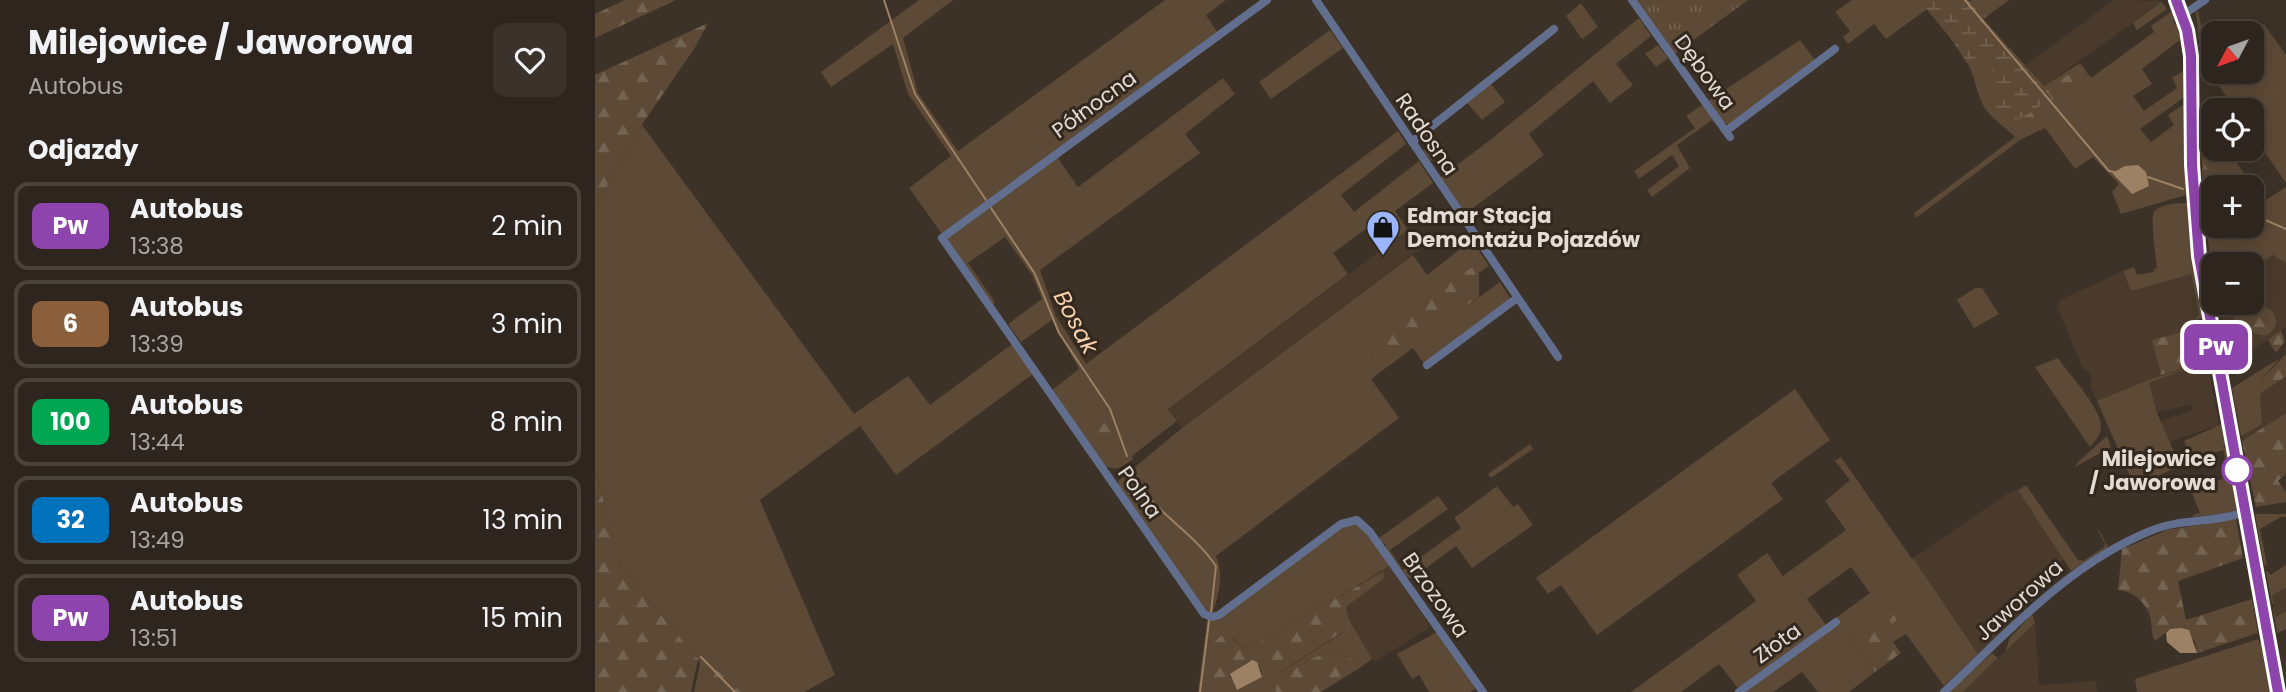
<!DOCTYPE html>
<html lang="pl">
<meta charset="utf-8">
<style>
body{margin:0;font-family:Poppins,sans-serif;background:#3a322b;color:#f1f3f6;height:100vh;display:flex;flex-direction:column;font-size:26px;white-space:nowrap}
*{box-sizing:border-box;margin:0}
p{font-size:23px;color:#a7a5a4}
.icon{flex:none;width:38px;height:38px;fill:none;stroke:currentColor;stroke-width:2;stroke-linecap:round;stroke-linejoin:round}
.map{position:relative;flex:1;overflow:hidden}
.side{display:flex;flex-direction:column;background:#2e261e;width:595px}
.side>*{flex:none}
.badge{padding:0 14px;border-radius:10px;font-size:24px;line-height:46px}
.needle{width:46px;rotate:229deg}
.controls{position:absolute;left:1606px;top:21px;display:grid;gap:14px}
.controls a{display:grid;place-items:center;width:63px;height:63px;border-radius:14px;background:#2e261e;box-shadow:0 4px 18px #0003,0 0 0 2px #49433c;font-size:35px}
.map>.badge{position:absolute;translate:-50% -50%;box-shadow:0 0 0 4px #fff}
h2{padding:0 28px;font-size:26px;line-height:63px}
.round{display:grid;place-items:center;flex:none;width:74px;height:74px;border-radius:14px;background:#3a322b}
.head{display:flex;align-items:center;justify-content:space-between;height:119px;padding:0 28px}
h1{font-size:33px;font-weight:700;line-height:52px}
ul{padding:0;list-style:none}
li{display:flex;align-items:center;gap:21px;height:88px;margin:0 14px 10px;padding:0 14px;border:4px solid #49433c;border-radius:14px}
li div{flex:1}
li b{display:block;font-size:26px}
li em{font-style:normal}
li .badge{min-width:77px;font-weight:700;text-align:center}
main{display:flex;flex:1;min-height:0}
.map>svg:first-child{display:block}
</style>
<main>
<section class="side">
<div class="head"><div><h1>Milejowice / Jaworowa</h1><p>Autobus</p></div><a class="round"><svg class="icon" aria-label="heart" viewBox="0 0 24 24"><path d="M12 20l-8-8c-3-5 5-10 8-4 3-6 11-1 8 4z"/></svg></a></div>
<h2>Odjazdy</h2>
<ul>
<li><span class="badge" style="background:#8e44ad;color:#fff">Pw</span><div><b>Autobus</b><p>13:38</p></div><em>2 min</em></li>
<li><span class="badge" style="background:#8b5e3c;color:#fff">6</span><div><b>Autobus</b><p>13:39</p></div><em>3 min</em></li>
<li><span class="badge" style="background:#00a651;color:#fff">100</span><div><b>Autobus</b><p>13:44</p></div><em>8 min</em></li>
<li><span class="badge" style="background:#0072bc;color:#fff">32</span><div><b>Autobus</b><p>13:49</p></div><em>13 min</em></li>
<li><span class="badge" style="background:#8e44ad;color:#fff">Pw</span><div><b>Autobus</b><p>13:51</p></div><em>15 min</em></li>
</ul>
</section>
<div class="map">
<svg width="1691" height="692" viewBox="0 0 1691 692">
<defs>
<pattern id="forest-firs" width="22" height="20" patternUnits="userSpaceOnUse" patternTransform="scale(1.75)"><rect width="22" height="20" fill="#5c4936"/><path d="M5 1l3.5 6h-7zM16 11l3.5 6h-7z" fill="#736352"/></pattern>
<pattern id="wetland-marsh" width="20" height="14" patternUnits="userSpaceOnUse" patternTransform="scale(1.75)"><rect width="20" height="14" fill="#5c4936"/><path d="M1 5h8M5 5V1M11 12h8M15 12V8" fill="none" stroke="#736352"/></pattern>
<pattern id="park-tufts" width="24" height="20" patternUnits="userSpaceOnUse" patternTransform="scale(1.75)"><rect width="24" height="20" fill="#5c4936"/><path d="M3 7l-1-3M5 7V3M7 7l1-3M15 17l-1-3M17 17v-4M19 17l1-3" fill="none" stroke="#736352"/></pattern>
</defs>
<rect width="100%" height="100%" fill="#3d3228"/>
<path fill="#493a2b" d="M1519,0L1569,1L1449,86L1431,65Z
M813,230L827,248L587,428L573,409Z
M1678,255L1691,263V327L1636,364L1627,316L1649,303H1657V297L1666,292L1657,277V269Z
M1528,271L1536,291L1596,273L1604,316L1600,320L1601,324L1607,330H1594L1598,366L1612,361L1624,425L1574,442L1565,421L1598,410L1595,404L1562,413L1553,380L1502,401L1494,384L1497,380L1493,370L1489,371L1462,306L1465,300Z
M1691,376V413L1647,441V435L1665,393Z
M1423,490L1470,559L1444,577L1450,587L1406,634L1383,654L1318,558L1412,494Z
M794,566L836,627L779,662L742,599Z
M1691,587V611L1681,618L1677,596Z
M1440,623L1444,685L1501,681L1502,692H1368Z"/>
<path fill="#5c4936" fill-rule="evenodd" d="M324,0H358L308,38L323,93L363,151L570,0H631L611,15L622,32L347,234L314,188L356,156L313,94L298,44L236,87L226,72Z
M1257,0H1373L1375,2L1377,0H1414L1388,19L1449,86L1485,63L1496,78L1559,32L1556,26L1577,11L1581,19L1578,20L1580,25H1582L1586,39L1547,69L1557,84L1538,96L1549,111L1582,88L1577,78L1588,71V98L1545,129L1556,142L1579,125L1573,115L1589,104L1591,195L1526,214L1517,192L1524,184L1498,157L1480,169L1450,128L1425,140L1321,218L1319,213L1420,137C1413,130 1396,117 1392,111C1382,98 1381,80 1374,66C1363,45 1347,27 1332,9L1291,39L1279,24L1253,44L1248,37L1255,31L1240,12Z
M1567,2L1572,9L1542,30L1538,23Z
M986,3L1003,27L987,39L971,16Z
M1603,11L1606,25L1619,44V72H1657L1656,33L1669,24L1691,55V183L1657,134V110H1641L1606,61L1601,13Z
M1044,18L1056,36L1021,64L1038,85L1015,103L998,81L934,134L949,155L870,214L845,178L899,137Z
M735,30L748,48L676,99L664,82Z
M1601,30L1604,106L1601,103L1597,31Z
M1205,40L1220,60L1135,125L1129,123L1113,101Z
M1063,45L1073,58L1061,67L1050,54Z
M628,78L640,94L590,134L605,153L445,270L461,316L491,364L803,131L811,144L746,195L759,212L824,161L838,183L800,211L813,230L795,243L779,223L738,253L753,274L573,409L582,421L537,456L538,459C529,466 522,472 510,466L457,390L484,369L457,320L426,342L413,324L447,299L437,275L410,237L373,263L400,302L397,305L352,241L353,238L462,157L483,187Z
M895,83L910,102L887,120L871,102Z
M1107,105L1120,120L1119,123L1117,120L1082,145L1095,168L1057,197L1052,190L1084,166L1077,155L1044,179L1039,171L1100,128L1091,116Z
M1601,112L1605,113L1606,179L1601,186Z
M1607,114L1619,130V149H1632L1669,201L1691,187V263L1678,255L1657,269V264H1619V288L1608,202C1602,194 1603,188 1607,179ZM1608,143L1640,181L1642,187H1657V226H1619V196L1609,191Z
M47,125L259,414L313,376L335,405L417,344L438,374L301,475L265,426L165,500L240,675L209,692H99L105,664L103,659L26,567L0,468V207Z
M843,139L851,149L836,161L828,151Z
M1592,203L1594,237L1608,318L1600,320L1604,315L1596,274L1536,291L1528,271L1539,267L1542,275L1559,272V269L1562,268C1561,257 1555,219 1559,212C1565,204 1583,203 1592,203Z
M877,240L894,266L861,288L872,306L905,282L918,303L832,368L818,348L776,379L804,418L621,556C629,576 624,592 618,613L608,609L524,486L523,481L587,428L818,255L832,275Z
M1380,288H1387L1404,314L1379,328L1362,300Z
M1463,358C1474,375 1507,408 1506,428C1506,435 1499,442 1495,447L1440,367Z
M1685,358L1666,380L1667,388L1671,390L1665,394L1667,424L1646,436L1637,388Z
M1598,366L1554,383L1562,413L1585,466L1539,486L1502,401L1553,380Z
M1200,389L1235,440L1176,483L1188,499L1002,635L966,585L953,594L941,578Z
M1627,424L1630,444L1628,447L1631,449L1633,461L1631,462L1628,450L1596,461L1589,441Z
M1512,436L1516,447L1480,467L1483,462Z
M935,444L938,449L896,478L893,474Z
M1246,457L1317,559L1318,558L1383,654L1349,686L1311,634L1298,642L1282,621L1256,640L1280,672L1254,692H1223L1207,672L1178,692H1146L1124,664L1086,692H1036L1161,601L1142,575L1172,553L1188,576L1251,530L1230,501L1255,480L1240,461ZM1256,567L1275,593L1231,625L1212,599Z
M1632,467H1635L1643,509L1638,513L1599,517L1597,515L1605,513L1596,491L1633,477Z
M1431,485L1483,560L1488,561L1509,547L1510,544L1503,531L1504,530L1513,547L1476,571L1423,490Z
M902,486L918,507L923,504L938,525L877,568L861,546L816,579L809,575L790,548L791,544L787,543L784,538L843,496L853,509L795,550L808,570L866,528L859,518Z
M1660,514H1691V517H1686L1665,529L1672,565H1669Z
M761,524L766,527L796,565L742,598L717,608L702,620L671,640L647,648L638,638L625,684L635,676L643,689L667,677L666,670L657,660L654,661L672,651L681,692H603L612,620L620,619L747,527Z
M1691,565V587L1677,596L1679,604H1677L1671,572L1673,571L1675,575Z
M1679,607L1681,617L1691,611V629L1682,633L1678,608Z
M1437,614L1440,623L1411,651L1414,639Z
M754,619L777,659L766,667C736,639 721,658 690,674H683L744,635L752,628Z
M842,632L878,685L880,689L875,692H834L824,675L817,679L802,654Z
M1663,639L1664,643H1667L1676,692H1542L1540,679Z
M1397,653L1403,658L1368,692H1353Z"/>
<path fill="url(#forest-firs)" d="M30,0H81L0,38V14Z
M113,23L101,46L48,123L0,207V75Z
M1424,60L1449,88L1477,73L1490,71L1483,83L1462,97L1470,110C1458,122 1441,132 1425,134C1407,123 1421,79 1424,60Z
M1634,72H1656L1686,115C1661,119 1646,91 1634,72Z
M1608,142L1614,145L1642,187H1619V196L1609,192Z
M879,266L884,273V297L821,342L791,359L780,355C781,352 781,348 782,344C791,327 860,278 879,266Z
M1668,306C1684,312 1685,325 1673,335C1660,337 1656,331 1650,321L1641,326L1637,324C1641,309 1654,308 1668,306Z
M1594,330H1607L1612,361L1566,375L1557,340Z
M1686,330L1690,341L1681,353L1673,340Z
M1691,354V376L1671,390L1667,388L1666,380Z
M1691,413V474L1683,481L1691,492V502L1661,507L1647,441Z
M495,422L510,423L519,436L513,448L504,455L486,429Z
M0,468L26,567L103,659L96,692H0Z
M1641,519L1648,558L1583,581L1591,620L1657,599L1663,633L1602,653L1600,641L1575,629L1560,641C1555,632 1558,622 1554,613C1548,600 1537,591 1523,590L1527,549L1572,530Z
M789,571L788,579L753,605L751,609L755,623L752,629L684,673L690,674C721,658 736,639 766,667L726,692H681L671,652L669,656L654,661L625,684L612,682C606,667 613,645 626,636H635L647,648L671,640L702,620L717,608L742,598Z
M1306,604L1311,613L1297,624L1291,615Z
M1282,620L1306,653L1280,672L1256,640Z
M111,660L146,692H126L106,668Z"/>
<path fill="url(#wetland-marsh)" d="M1324,0H1373L1375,2L1378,0L1392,16L1388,20L1457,98C1433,114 1406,139 1387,103L1397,96L1402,89C1400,76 1395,60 1381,57L1372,63L1357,40Z"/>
<path fill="url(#park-tufts)" d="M1039,0H1153L1078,55Z"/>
<path fill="#9d8165" d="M1543,165L1551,172L1554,186L1537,194L1517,173L1530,166Z
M1586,628L1594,630L1602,653H1585L1572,642L1571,633L1575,629Z
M657,660L662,662L667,677L642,690L635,674Z"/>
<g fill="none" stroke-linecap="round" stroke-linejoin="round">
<path stroke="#9d8165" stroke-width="2" d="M289,0L320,94L391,200
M1370,0L1514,171L1520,172
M1553,177L1588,189
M1605,195L1619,200
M396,208L440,274L464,333L515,409L532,456
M1657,214L1691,229
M537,471C555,511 597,530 621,566L616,612
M106,657L140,692
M605,692L614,621"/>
<path stroke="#626e8d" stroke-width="8" d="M672,0L347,238L609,614L617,617L624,615L746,524L762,520L775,532L888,692
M721,0L963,357
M1037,0L1135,137
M1588,15L1610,0
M1131,131L1240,49
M817,142L959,29
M832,365L922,298
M1144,692L1241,622
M1349,692C1414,632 1472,565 1555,531C1585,518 1622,523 1650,512"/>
<path stroke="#7c8ebf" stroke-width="10" d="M1581,0L1593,30L1596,56L1597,165L1604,256L1683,692"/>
</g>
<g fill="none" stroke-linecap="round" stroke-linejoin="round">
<defs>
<path id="line" d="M1581,0L1592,30L1596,56L1597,165L1604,256L1683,692"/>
</defs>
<use href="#line" stroke="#fff" stroke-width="16"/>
<use href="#line" stroke="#8e44ad" stroke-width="10"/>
</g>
<defs>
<symbol id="shop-pin" viewBox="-11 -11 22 30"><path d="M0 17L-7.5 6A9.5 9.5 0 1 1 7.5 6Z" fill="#9ab5fd" stroke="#33281e"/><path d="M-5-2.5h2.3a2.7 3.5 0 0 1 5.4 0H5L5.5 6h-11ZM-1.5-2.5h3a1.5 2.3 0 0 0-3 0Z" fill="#111"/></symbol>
</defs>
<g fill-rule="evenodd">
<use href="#shop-pin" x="769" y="208" width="38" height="52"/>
</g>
<circle fill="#fff" stroke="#8e44ad" stroke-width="3.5" cx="1642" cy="470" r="14"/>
<g text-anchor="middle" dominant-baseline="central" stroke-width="6" stroke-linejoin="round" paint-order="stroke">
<g font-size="21" fill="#e3dcd5" stroke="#33281e">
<text transform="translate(1110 72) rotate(54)">Dębowa</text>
<text transform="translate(499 104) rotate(-36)">Północna</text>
<text transform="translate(832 134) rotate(56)">Radosna</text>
<text transform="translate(545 492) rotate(55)">Polna</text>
<text transform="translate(841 595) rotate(55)">Brzozowa</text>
<text transform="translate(1424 600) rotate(-42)">Jaworowa</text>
<text transform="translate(1182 643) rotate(-36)">Złota</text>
</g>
<g font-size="21" font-weight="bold" fill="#e3dcd5" stroke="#33281e" text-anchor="start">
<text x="812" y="215">Edmar Stacja<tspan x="812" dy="24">Demontażu Pojazdów</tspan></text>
</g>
<g font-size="21" font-weight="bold" fill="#e3dcd5" stroke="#33281e" text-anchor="end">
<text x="1621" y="458">Milejowice<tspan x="1621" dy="24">/ Jaworowa</tspan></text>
</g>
<g font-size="23" font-style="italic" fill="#f8d1ac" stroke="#33281e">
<text transform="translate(481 322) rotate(62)">Bosak</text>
</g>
</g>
</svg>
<div class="controls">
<a><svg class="needle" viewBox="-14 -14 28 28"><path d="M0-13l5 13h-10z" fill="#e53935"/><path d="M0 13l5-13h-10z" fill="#a7a5a4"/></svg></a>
<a><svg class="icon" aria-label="locate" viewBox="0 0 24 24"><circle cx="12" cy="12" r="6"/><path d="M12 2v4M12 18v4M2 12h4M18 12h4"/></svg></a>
<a>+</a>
<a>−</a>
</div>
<b class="badge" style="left:1621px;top:347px;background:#8e44ad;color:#fff">Pw</b>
</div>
</main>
